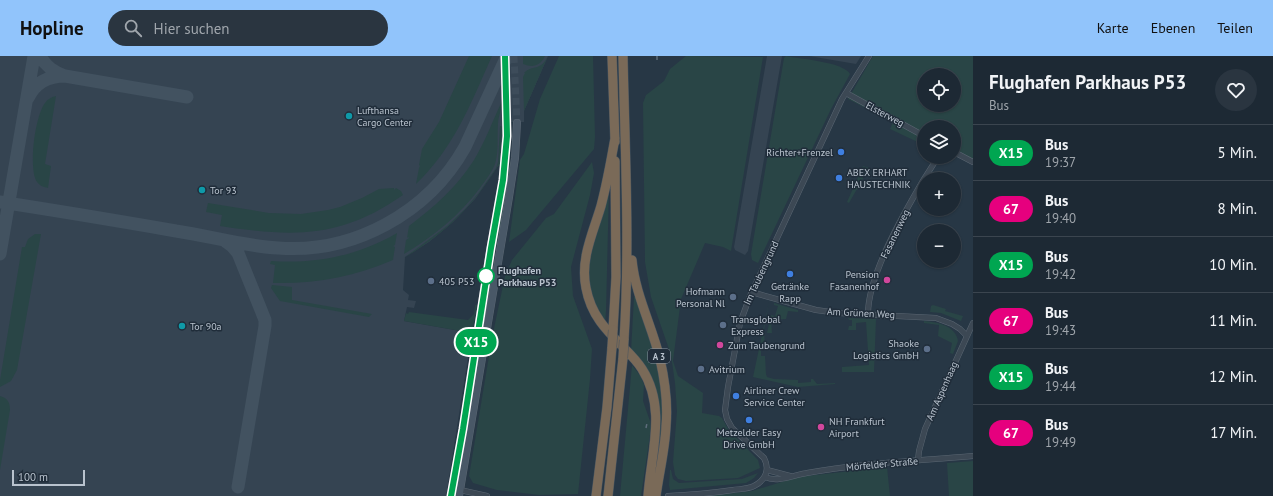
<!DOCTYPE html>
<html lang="de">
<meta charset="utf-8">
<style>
body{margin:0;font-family:"PT Sans",sans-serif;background:#2a3540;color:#f1f3f6;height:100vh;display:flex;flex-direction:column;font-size:15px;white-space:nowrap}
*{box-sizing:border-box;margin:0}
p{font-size:13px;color:#a0a6ac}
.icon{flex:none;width:22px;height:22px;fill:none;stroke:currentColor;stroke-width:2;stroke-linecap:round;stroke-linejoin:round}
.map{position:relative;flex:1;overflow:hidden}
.details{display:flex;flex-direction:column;background:#1d2934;width:300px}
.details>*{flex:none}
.badge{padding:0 8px;border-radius:13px;font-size:14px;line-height:26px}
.controls{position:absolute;left:917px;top:12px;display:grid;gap:8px}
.controls a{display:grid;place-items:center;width:44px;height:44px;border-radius:50%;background:#1d2934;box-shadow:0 1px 3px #0004,0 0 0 1px #3b454f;font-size:20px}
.scale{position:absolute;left:12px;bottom:10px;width:73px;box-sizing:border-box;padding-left:4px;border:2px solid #b9c3ce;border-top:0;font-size:11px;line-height:14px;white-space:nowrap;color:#b9c3ce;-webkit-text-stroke:3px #202d3a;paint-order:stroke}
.map>.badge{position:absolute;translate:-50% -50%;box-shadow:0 0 0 2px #fff}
.round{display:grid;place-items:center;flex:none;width:42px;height:42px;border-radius:21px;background:#2a3540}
.head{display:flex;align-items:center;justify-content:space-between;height:68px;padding:0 16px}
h1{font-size:19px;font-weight:800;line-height:30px}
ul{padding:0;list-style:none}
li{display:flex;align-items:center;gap:12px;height:56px;padding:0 16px;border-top:1px solid #3b454f}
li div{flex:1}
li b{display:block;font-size:15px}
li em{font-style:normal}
li .badge{min-width:44px;font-weight:700;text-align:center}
header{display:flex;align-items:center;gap:24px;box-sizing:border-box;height:56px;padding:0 20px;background:#91c4fb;color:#111}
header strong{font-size:19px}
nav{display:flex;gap:22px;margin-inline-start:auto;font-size:14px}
.search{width:280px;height:36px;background:#2a3540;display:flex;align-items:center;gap:10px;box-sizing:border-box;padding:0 14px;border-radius:22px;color:#a0a6ac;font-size:15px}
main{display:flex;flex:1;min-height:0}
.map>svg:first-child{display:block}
</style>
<header>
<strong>Hopline</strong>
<div class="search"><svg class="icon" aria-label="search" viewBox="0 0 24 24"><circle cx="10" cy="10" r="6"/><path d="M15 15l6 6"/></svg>Hier suchen</div>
<nav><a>Karte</a><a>Ebenen</a><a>Teilen</a></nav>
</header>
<main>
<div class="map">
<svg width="973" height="440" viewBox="0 0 973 440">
<rect width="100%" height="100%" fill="#273745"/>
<path fill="#354452" d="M0,0H548L524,55V66H507L501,110H498L475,143L453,166L429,186L405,201L403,234L409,239L408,244L416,245L414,252L407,251L404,265L472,277L446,440H0Z
M767,0H782L748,195L745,199L735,194L734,191Z
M809,0H861L856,8Z"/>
<path fill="#294546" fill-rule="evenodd" d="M469,0H492C471,47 454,92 416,128L419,112L420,110L419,109L422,93L439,66Z
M523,0H545C540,10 533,12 523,8Z
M548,0L524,55L523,21L525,17H524C533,8 540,16 548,0Z
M559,0H593L595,81L594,93L526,174L509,186L520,104L524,98L540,43Z
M686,0L763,1L731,195L723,191L705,187L681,243L673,305L678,320L703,337L702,357L719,360L722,362L728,373L758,404L760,412L738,422L686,425L678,423L675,419L673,406L677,355L675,327L671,299L651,241L645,206L643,47L646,39L650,36L664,25L670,13Z
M786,0C800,3 844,6 850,18L831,53L758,207L752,204L751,198L784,2Z
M873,0H973V108L954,97V71H924V89L890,73L893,66L848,43ZM924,19H954V49H924Z
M56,40L45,108L51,110L48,132C44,131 40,130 37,126C28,113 35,60 45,47C48,43 51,41 56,40Z
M502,45C502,54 498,60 498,68C497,81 499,96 495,108C492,116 485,125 480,132C459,160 434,180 404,198L406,184L409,182L408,181L407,182L409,170C434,151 457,131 474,104C485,86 493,64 502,45Z
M500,70L504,71L501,110H498C472,151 446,177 404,202L447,170L465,153L480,135L496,112L498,106Z
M510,105L511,107L498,188L495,192L508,107Z
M592,106L594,117L590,139L571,211L573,240L592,293L590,323L578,438L539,439L497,434L473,427L469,420L492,282L505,220L512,204L546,162L554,158Z
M863,110L869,112L849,147L847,146Z
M394,132V134L396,132L401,135L403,139C340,183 293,181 220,170L222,159L206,156L208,147L269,157L301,158L328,154L340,151L362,142L379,133Z
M609,133L606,255L605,267L600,260L599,253H598L590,238L588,207Z
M397,177L395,189L393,190L395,191L393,204C354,221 315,228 273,227L275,209L270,208L271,205C315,208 358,200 397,177Z
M35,178H41L17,314L11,325L0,331V324L22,191H25L28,183Z
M272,229L292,231V244L372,258L369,261L280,245L271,232Z
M636,240C650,282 666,325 663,369C661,391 657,412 652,433L660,368V353L658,342L631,295L634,241Z
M769,246L764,274L765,291H761V300H765L766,318L767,321L774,323L798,324V327L811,326V323H813L817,328L835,327V328L798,331L753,321Z
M774,247L798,254V256L788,255L786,263L771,264L772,277H767L770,264H771V259L775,260L778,250L774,249Z
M475,249H477L472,277L404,265L406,257L408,258L409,256L468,264L474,258Z
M933,249L946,253L945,255L963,260L961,265L941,257L930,256L931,250Z
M848,262L876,263L874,316H842V311L869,309L866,266L856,267V274H848L849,270H852V264H849Z
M924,265C938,266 956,270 958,285L953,298L950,297L952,287L938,280L939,269L924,267Z
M632,309L641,321L644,329L643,345L650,365L651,372L641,440H620Z
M0,340C8,342 10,347 10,354L0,414Z
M973,405V440H949L947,407Z
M887,411L890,440H709L752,435L798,421Z
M670,414H671L673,423L679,427L742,423L758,417L754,422L746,427L670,434L669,429Z"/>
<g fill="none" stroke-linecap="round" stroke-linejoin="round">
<path stroke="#425260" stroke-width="13" d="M40,0C46,11 54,16 65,20L187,41
M28,42C35,27 48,20 65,20
M0,146C59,155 118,165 176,175C210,180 243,190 278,192C353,198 428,157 465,91L507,0
M225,185L232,190L238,197L265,264V270L238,431
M0,198L34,0"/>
<path stroke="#3d4c5a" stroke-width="7" stroke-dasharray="7 3.5" stroke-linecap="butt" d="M505,0L507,66
M514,0L517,67"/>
<defs>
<path id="street" d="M846,37L924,80
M954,96L973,106
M924,123L938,101
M751,236L816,254L838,257L936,262L952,268L960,273L967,280
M868,258C868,219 904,157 924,123
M918,404L919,395L925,373L973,267
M767,414L790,420
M765,421C778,427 793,419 807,417C862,407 917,405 973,400
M452,436L460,434L487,440
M668,440C690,439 712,437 733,434C740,433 748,433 754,430C766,424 770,413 764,402L732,372L727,363L725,354L728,331L740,267L750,240L842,43L869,0"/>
<path id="secondary" d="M451,440L463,373L489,201L503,124L507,66
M459,440L509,141L515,102L517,67"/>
<path id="highway" d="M612,0L615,86
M623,0C625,95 630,189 624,284
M615,82C611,105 607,127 601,150C593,177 580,203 586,232C591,259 606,274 624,292C631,299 637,305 642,313C667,352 651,397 648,440
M632,204C635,238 652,270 660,303C665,325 668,348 666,370C665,394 659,417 656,440
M613,274L616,221L615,105
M596,440L607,351L612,291
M608,440L623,302"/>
</defs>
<use href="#street" stroke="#5a6672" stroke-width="6"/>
<use href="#secondary" stroke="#5a6672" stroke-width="8"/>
<use href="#highway" stroke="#46535f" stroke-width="10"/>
<use href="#street" stroke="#3c4854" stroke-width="5"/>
<use href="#secondary" stroke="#495867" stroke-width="7"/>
<use href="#highway" stroke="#7a6a58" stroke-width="9"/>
<path stroke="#5e6d7b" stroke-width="1.5" stroke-dasharray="4 4" stroke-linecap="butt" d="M657,0V7
M646,372L647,367"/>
<defs>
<path id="highway-bridge" d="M612,291L613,274
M623,302L624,284"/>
</defs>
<use href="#highway-bridge" stroke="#46535f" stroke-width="10" stroke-linecap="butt"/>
<use href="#highway-bridge" stroke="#7a6a58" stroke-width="9"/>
</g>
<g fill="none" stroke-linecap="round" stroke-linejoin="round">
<defs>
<path id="line" d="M451,440L463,373L491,192L503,124L507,80L505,0"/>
</defs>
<use href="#line" stroke="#fff" stroke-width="9"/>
<use href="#line" stroke="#00a651" stroke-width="6"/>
</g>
<g fill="#0f9aa8" stroke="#202d3a" stroke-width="1.5">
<circle cx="349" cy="60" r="4"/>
<circle cx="202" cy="134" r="4"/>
<circle cx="182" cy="270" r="4"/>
</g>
<g fill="#3f7fe0" stroke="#202d3a" stroke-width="1.5">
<circle cx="841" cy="96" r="4"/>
<circle cx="839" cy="122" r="4"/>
<circle cx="790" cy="218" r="4"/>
<circle cx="736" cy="340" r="4"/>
<circle cx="749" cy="364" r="4"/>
</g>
<circle fill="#fff" stroke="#00a651" stroke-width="2" cx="486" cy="220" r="8"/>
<g fill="#d1479c" stroke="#202d3a" stroke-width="1.5">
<circle cx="887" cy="224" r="4"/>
<circle cx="720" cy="289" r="4"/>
<circle cx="821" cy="371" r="4"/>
</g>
<g fill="#5c6f8a" stroke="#202d3a" stroke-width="1.5">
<circle cx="431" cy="225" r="4"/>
<circle cx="733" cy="241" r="4"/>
<circle cx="723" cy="269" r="4"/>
<circle cx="927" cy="293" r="4"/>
<circle cx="701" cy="313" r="4"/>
</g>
<g text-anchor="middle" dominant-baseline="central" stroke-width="3" stroke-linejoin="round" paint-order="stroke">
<rect fill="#202d3a" stroke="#8b96a2" stroke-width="1" x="648" y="293" width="22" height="14" rx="3"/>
<g font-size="9" font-weight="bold" fill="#b9c3ce">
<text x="659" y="300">A 3</text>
</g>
<g font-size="10" fill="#b9c3ce" stroke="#202d3a" text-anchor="start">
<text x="357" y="54">Lufthansa<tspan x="357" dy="12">Cargo Center</tspan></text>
<text x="833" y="96" text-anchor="end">Richter+Frenzel</text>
<text x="847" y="116">ABEX ERHART<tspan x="847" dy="12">HAUSTECHNIK</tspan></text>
<text x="210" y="134">Tor 93</text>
<text x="879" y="218" text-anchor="end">Pension<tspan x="879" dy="12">Fasanenhof</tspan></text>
<text x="439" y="225">405 P53</text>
<text x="790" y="230" text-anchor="middle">Getränke<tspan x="790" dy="12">Rapp</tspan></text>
<text x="725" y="235" text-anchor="end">Hofmann<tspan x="725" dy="12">Personal Nl</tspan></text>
<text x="731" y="263">Transglobal<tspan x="731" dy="12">Express</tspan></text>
<text x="190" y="270">Tor 90a</text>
<text x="919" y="287" text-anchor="end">Shaoke<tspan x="919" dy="12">Logistics GmbH</tspan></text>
<text x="728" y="289">Zum Taubengrund</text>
<text x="709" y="313">Avitrium</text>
<text x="744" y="334">Airliner Crew<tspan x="744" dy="12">Service Center</tspan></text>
<text x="829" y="365">NH Frankfurt<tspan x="829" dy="12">Airport</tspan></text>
<text x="749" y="376" text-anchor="middle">Metzelder Easy<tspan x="749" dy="12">Drive GmbH</tspan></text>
</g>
<g font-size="10" fill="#b9c3ce" stroke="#202d3a">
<text transform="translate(885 58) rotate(28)">Elsterweg</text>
<text transform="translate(895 178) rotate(-64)">Fasanenweg</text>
<text transform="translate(761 217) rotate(-65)">Im Taubengrund</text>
<text transform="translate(861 257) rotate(3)">Am Grünen Weg</text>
<text transform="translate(942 335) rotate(-66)">Am Aspenhaag</text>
<text transform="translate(882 408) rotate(-5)">Mörfelder Straße</text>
</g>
<g font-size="10" font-weight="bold" fill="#b9c3ce" stroke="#202d3a" text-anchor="start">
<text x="498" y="214">Flughafen<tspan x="498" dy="12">Parkhaus P53</tspan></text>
</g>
</g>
</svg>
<div class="controls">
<a><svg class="icon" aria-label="locate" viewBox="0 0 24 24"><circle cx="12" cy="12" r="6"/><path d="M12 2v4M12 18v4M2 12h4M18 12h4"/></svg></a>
<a><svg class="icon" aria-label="layers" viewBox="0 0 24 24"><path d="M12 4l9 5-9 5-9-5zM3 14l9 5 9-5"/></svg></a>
<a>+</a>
<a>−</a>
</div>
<div class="scale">100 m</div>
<b class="badge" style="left:476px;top:286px;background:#00a651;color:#fff">X15</b>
</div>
<section class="details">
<div class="head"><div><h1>Flughafen Parkhaus P53</h1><p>Bus</p></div><a class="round"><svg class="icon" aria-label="heart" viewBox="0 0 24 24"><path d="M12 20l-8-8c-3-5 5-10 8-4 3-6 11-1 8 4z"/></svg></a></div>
<ul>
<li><span class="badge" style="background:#00a651;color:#fff">X15</span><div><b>Bus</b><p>19:37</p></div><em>5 Min.</em></li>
<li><span class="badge" style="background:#e6007e;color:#fff">67</span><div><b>Bus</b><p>19:40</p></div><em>8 Min.</em></li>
<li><span class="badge" style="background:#00a651;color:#fff">X15</span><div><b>Bus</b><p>19:42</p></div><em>10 Min.</em></li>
<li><span class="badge" style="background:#e6007e;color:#fff">67</span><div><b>Bus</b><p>19:43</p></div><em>11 Min.</em></li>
<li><span class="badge" style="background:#00a651;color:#fff">X15</span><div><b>Bus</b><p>19:44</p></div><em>12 Min.</em></li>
<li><span class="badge" style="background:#e6007e;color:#fff">67</span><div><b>Bus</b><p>19:49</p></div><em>17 Min.</em></li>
</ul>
</section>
</main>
